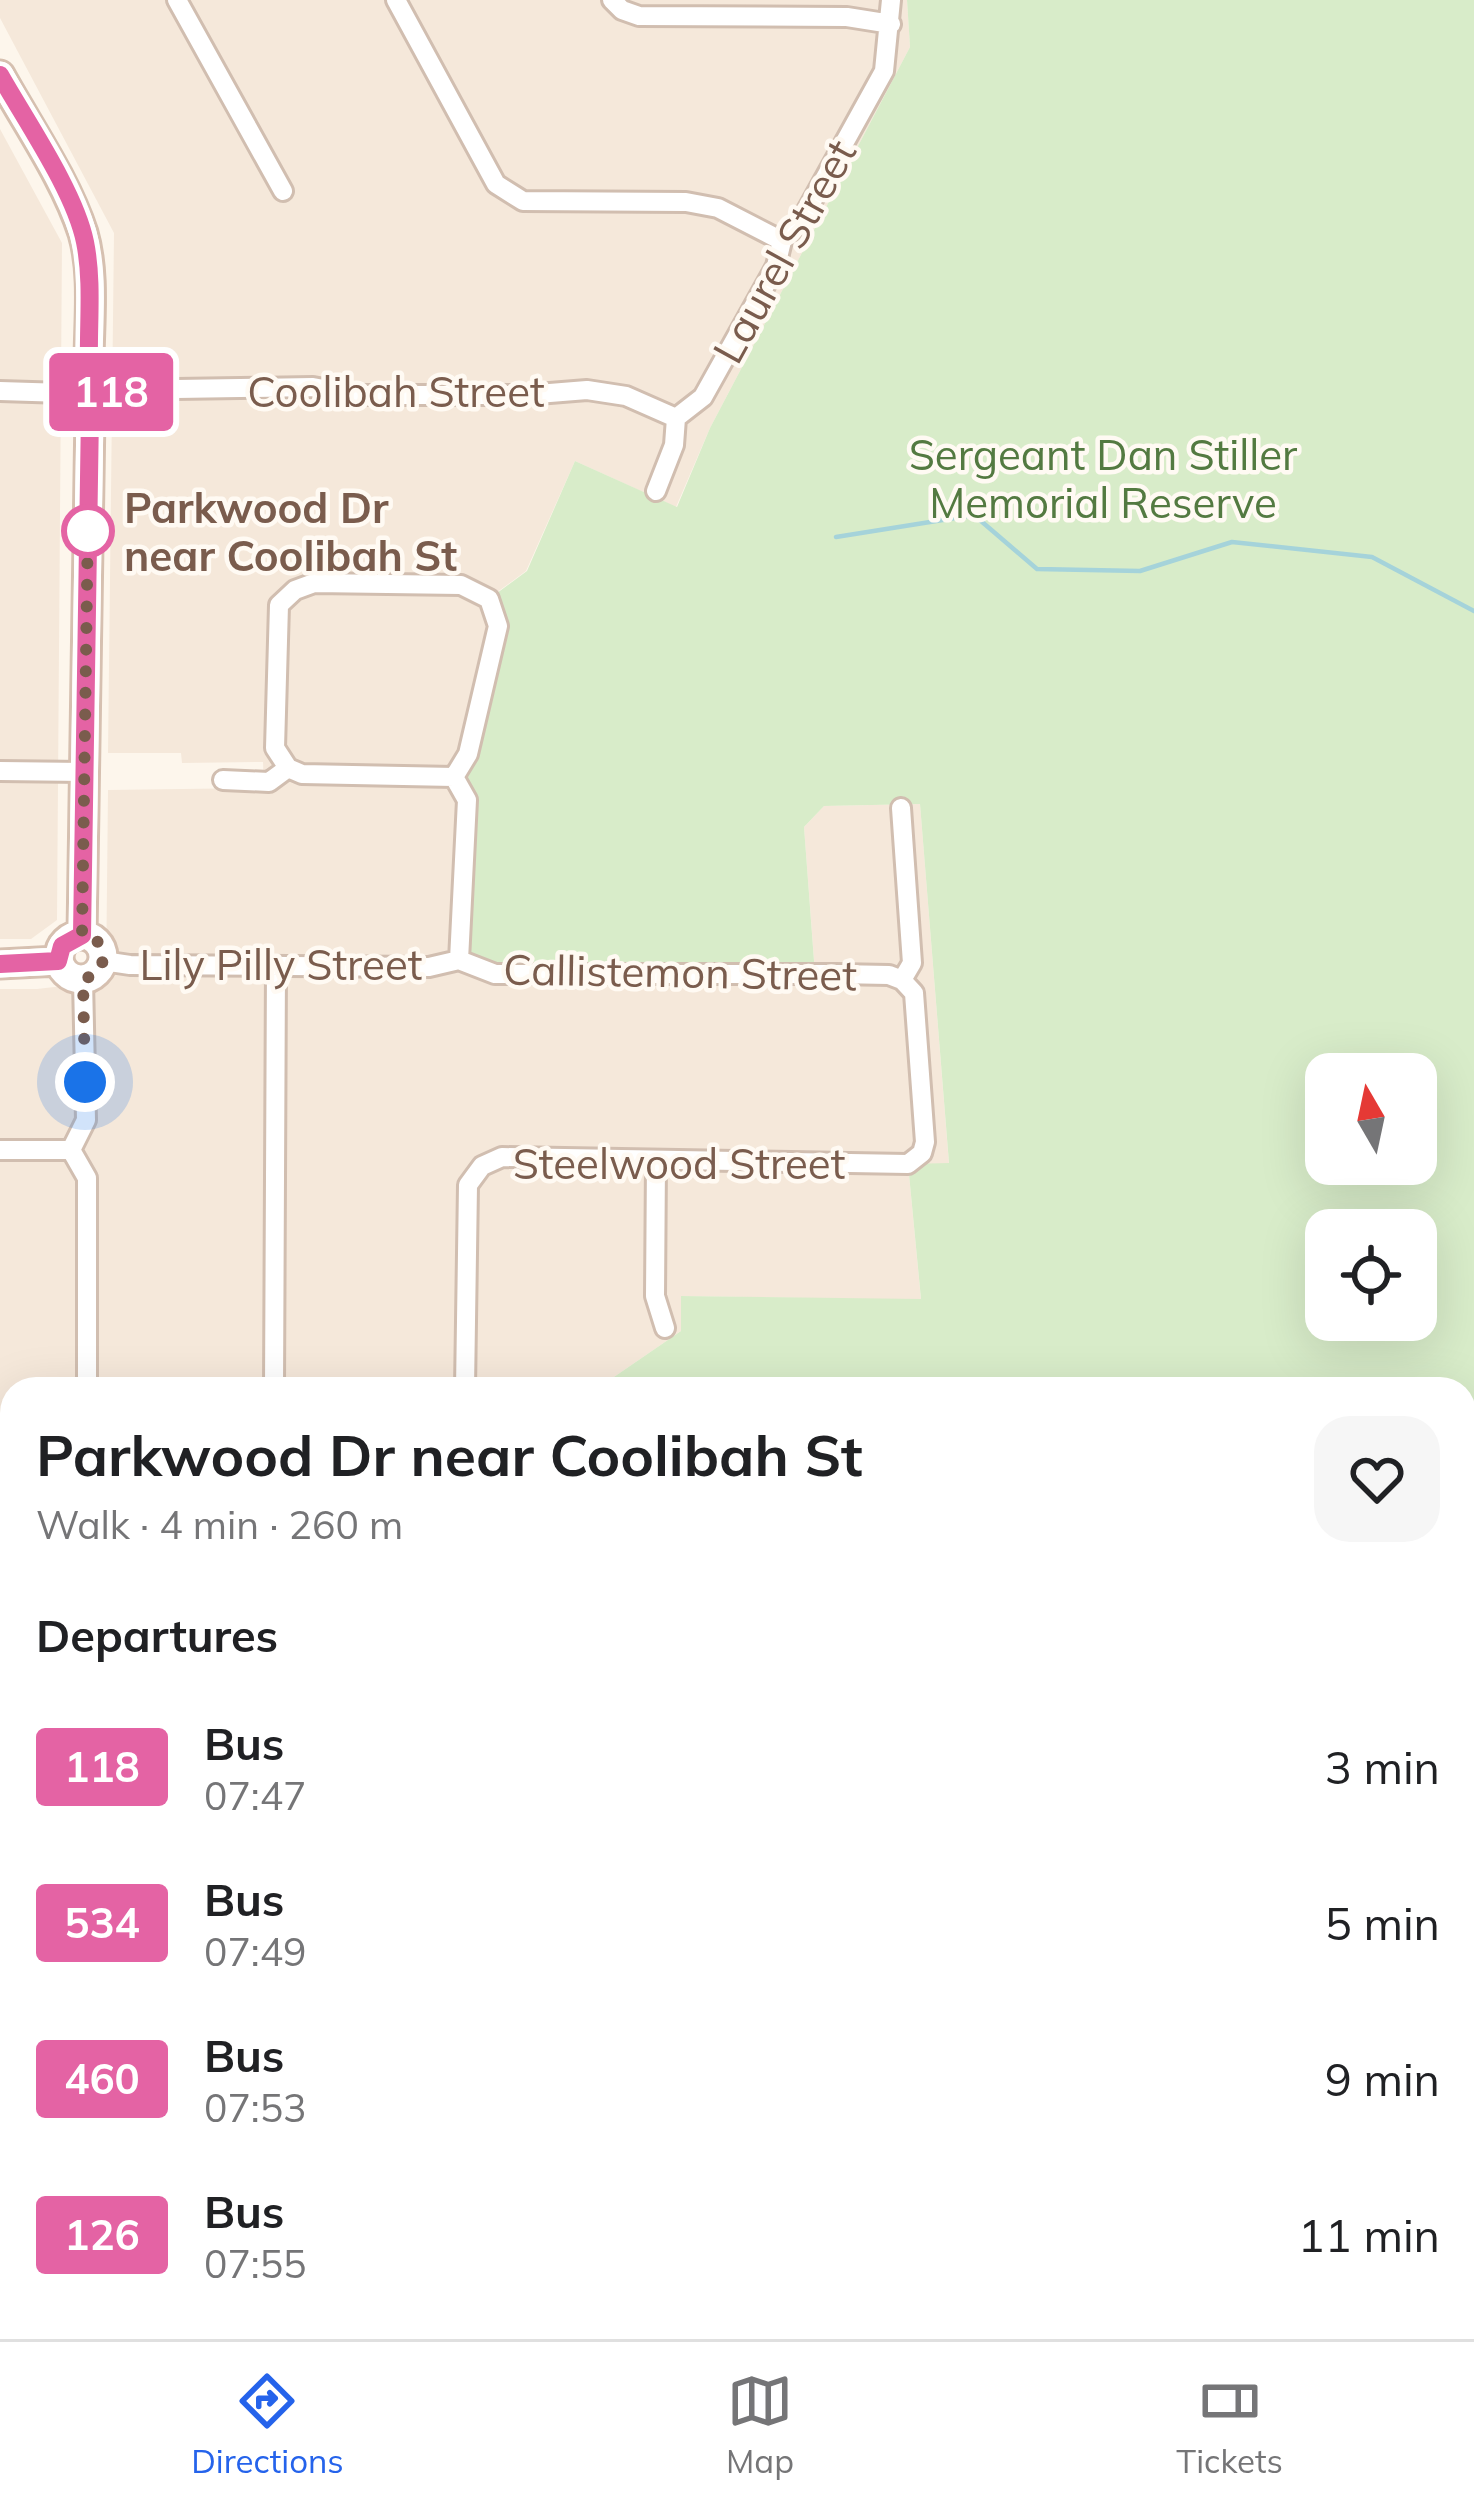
<!DOCTYPE html>
<meta charset="utf-8">
<style>
body{margin:0;font-family:Mulish,sans-serif;background:#f6f6f6;color:#202124;height:100vh;display:flex;flex-direction:column;font-size:45px;white-space:nowrap}
*{box-sizing:border-box;margin:0}
p{font-size:39px;color:#757577}
.icon{flex:none;width:66px;height:66px;fill:none;stroke:currentColor;stroke-width:2;stroke-linecap:round;stroke-linejoin:round}
.map{position:relative;flex:1;overflow:hidden}
.details{position:absolute;left:0px;top:1377px;width:1476px;height:963px;display:flex;flex-direction:column;background:#fff;border-radius:36px 36px 0 0;box-shadow:0 12px 48px #0002}
.details>*{flex:none}
.badge{padding:0 24px;border-radius:9px;font-size:42px;line-height:78px}
.needle{width:78px;rotate:351deg}
.tools{position:absolute;left:1305px;top:1053px;display:grid;gap:24px}
.tools a{display:grid;place-items:center;width:132px;height:132px;border-radius:24px;background:#fff;box-shadow:0 12px 48px #0002;font-size:60px}
.you{position:absolute;width:60px;height:60px;margin:-30px;border:9px solid #fff;border-radius:50%;background:#1a73e8;box-shadow:0 0 0 18px #1a73e833}
.map>.badge{position:absolute;translate:-50% -50%;box-shadow:0 0 0 6px #fff}
h2{padding:0 36px;font-size:45px;line-height:108px}
.round{display:grid;place-items:center;flex:none;width:126px;height:126px;border-radius:36px;background:#f6f6f6}
.head{display:flex;align-items:center;justify-content:space-between;height:204px;padding:0 36px}
h1{font-size:57px;font-weight:700;line-height:90px}
ul{padding:0;list-style:none}
li{display:flex;align-items:center;gap:36px;height:156px;padding:0 36px}
li div{flex:1}
li b{display:block;font-size:45px}
li em{font-style:normal}
li .badge{min-width:132px;font-weight:700;text-align:center}
.menu{display:flex;justify-content:space-around;align-items:center;height:168px;border-top:3px solid #e0e0e0;background:#fff;font-size:33px;color:#757577}
.menu a{display:grid;justify-items:center;gap:6px}
.menu .selected{color:#2563eb}
.map>svg:first-child{display:block}
</style>
<div class="map">
<svg width="1474" height="2339" viewBox="0 0 1474 2339">
<rect width="100%" height="100%" fill="#fdf6ec"/>
<path fill="#f5e8da" d="M0,0H907L910,47L710,428L676,507L575,461L526,571L489,598L815,973L804,827L824,806L920,804L949,1164H908L921,1300L682,1296L681,1331L611,1379L558,1381V1389H12V1495H0V989H37L106,981L108,790L264,788L263,762L182,763L181,753H108L114,233L0,18Z
M0,129L62,243L57,920L31,939H0Z"/>
<path fill="#efe9e4" d="M36,2328H873L877,2339H2Z"/>
<path fill="#d8ecc9" fill-rule="evenodd" d="M907,0H1474V1545L1464,1548V1389H558V1381L611,1379L681,1331V1296L921,1299L908,1164L949,1163L920,804L824,806L804,827L815,974H495L459,960L467,800L454,777L498,626L489,599L527,571L575,461L677,507L710,428L910,47ZM1326,1074H1416V1164H1326ZM1326,1230H1416V1320H1326Z
M0,1495H12V2087L0,2088Z
M1474,1683V2339H877L873,2328H1464V1688Z"/>
<g fill="none" stroke-linecap="round" stroke-linejoin="round">
<path stroke="#a5d3da" stroke-width="4.5" d="M836,537L974,515L1037,569L1140,571L1232,542L1372,557L1474,611
M1464,1425L1474,1420
M1118,2339L1125,2328"/>
<defs>
<path id="street" d="M177,0L283,191
M396,0L496,184L523,201L686,202L718,208L782,241
M612,0L622,10L639,16L847,17L891,24
M112,390L313,387L356,395H525L587,390L626,396L676,418
M0,391L64,393
M656,491L674,445L676,418L703,397L776,266L782,241L800,223L884,71L891,0
M0,771L84,772
M454,777L302,774L288,768L275,748L279,605L295,590L314,583L461,585L489,599L498,626L468,754L454,777L467,800L459,960
M223,780L269,782L288,768
M901,808L912,963L902,980
M459,960L495,974H836L889,975L902,980
M103,961L130,965L429,967L459,960
M83,980L86,1120L71,1150L87,1178V1389
M0,1150H71
M656,1161L655,1296L665,1328
M274,1389L276,967
M465,1389L468,1185L482,1166L502,1157L908,1164L922,1153L925,1142L914,993L902,980
M0,1495H12"/>
<path id="secondary" d="M0,75C28,126 65,178 83,233C95,274 89,322 89,364
M64 389a24 24 0 1 1 48 0a24 24 0 1 1-48 0Z
M59 957a22 22 0 1 1 44 0a22 22 0 1 1-44 0Z
M82,935L90,413
M0,964L58,961"/>
<path id="highway" d="M1464,1604L1474,1600
M1464,1653L1474,1649
M0,2177L12,2175
M0,2250L12,2248
M0,2290L12,2287"/>
</defs>
<use href="#street" stroke="#d1beb0" stroke-width="24"/>
<use href="#secondary" stroke="#d6c0b0" stroke-width="33"/>
<use href="#highway" stroke="#dad1cd" stroke-width="39"/>
<use href="#street" stroke="#fff" stroke-width="18"/>
<use href="#secondary" stroke="#fff" stroke-width="27"/>
<use href="#highway" stroke="#f7b7a3" stroke-width="33"/>
</g>
<g fill="none" stroke-linecap="round" stroke-linejoin="round">
<defs>
<path id="line" d="M0,75C26,121 75,192 85,242C93,282 88,323 89,364L106,372L112,384L107,404L90,413L82,935L62,946L58,961L0,964"/>
</defs>
<use href="#line" stroke="#fff" stroke-width="27"/>
<use href="#line" stroke="#e463a4" stroke-width="18"/>
<path stroke="#7a5c4d" stroke-width="12" stroke-dasharray="0 21.6" d="M85,1082L83,980L97,973L103,961L98,942L82,935L88,517V531"/>
</g>
<circle fill="#fff" stroke="#e463a4" stroke-width="6" cx="88" cy="531" r="24"/>
<g text-anchor="middle" dominant-baseline="central" stroke-width="9" stroke-linejoin="round" paint-order="stroke">
<g font-size="42" fill="#7a5c4d" stroke="#fffaf3">
<text transform="translate(784 251) rotate(-61)">Laurel Street</text>
<text x="396" y="391">Coolibah Street</text>
<text x="281" y="964">Lily Pilly Street</text>
<text transform="translate(680 972) rotate(1)">Callistemon Street</text>
<text x="679" y="1163">Steelwood Street</text>
</g>
<g font-size="42" fill="#537a41" stroke="#fffaf3">
<text x="1103" y="454">Sergeant Dan Stiller<tspan x="1103" dy="48">Memorial Reserve</tspan></text>
</g>
<g font-size="42" font-weight="bold" fill="#7a5c4d" stroke="#fffaf3" text-anchor="start">
<text x="124" y="507">Parkwood Dr<tspan x="124" dy="48">near Coolibah St</tspan></text>
</g>
</g>
</svg>
<div class="tools">
<a><svg class="needle" viewBox="-14 -14 28 28"><path d="M0-13l5 13h-10z" fill="#e53935"/><path d="M0 13l5-13h-10z" fill="#757577"/></svg></a>
<a><svg class="icon" aria-label="locate" viewBox="0 0 24 24"><circle cx="12" cy="12" r="6"/><path d="M12 2v4M12 18v4M2 12h4M18 12h4"/></svg></a>
</div>
<div class="you" style="left:85px;top:1082px"></div>
<b class="badge" style="left:111px;top:392px;background:#e463a4;color:#fff">118</b>
<section class="details">
<div class="head"><div><h1>Parkwood Dr near Coolibah St</h1><p>Walk · 4 min · 260 m</p></div><a class="round"><svg class="icon" aria-label="heart" viewBox="0 0 24 24"><path d="M12 20l-8-8c-3-5 5-10 8-4 3-6 11-1 8 4z"/></svg></a></div>
<h2>Departures</h2>
<ul>
<li><span class="badge" style="background:#e463a4;color:#fff">118</span><div><b>Bus</b><p>07:47</p></div><em>3 min</em></li>
<li><span class="badge" style="background:#e463a4;color:#fff">534</span><div><b>Bus</b><p>07:49</p></div><em>5 min</em></li>
<li><span class="badge" style="background:#e463a4;color:#fff">460</span><div><b>Bus</b><p>07:53</p></div><em>9 min</em></li>
<li><span class="badge" style="background:#e463a4;color:#fff">126</span><div><b>Bus</b><p>07:55</p></div><em>11 min</em></li>
</ul>
</section>
</div>
<nav class="menu">
<a class="selected"><svg class="icon" aria-label="directions" viewBox="0 0 24 24"><path d="M12 3l9 9-9 9-9-9zM9 14v-3h6M13 9l2 2-2 2"/></svg>Directions</a>
<a><svg class="icon" aria-label="map" viewBox="0 0 24 24"><path d="M3 6l6-2 6 2 6-2v14l-6 2-6-2-6 2zM9 4v14M15 6v14"/></svg>Map</a>
<a><svg class="icon" aria-label="tickets" viewBox="0 0 24 24"><path d="M3 7h18v10H3zM15 7v10"/></svg>Tickets</a>
</nav>
